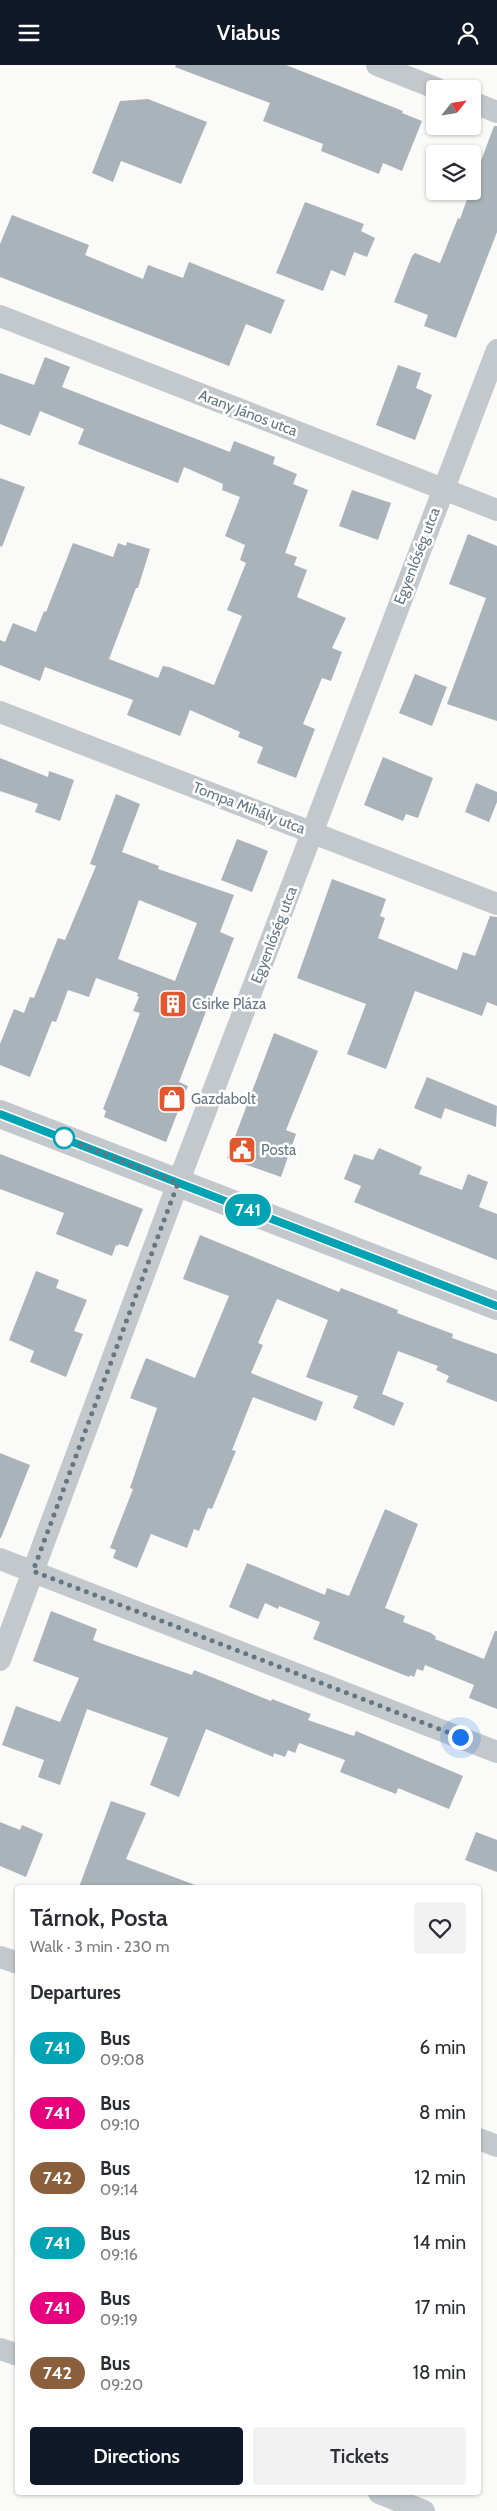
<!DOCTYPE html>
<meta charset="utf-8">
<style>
body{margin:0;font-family:Cabin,sans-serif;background:#f2f2f3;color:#2b2b33;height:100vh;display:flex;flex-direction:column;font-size:19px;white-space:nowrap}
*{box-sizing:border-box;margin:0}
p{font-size:16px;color:#7c7c81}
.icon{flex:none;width:28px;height:28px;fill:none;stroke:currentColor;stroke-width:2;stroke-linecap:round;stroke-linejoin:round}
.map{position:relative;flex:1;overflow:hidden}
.panel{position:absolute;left:15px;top:1820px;width:466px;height:610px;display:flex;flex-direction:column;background:#fff;border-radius:5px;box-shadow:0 1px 4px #0004}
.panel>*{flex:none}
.badge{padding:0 10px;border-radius:16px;font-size:18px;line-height:32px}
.needle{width:32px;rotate:60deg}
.tools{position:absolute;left:426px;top:15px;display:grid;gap:10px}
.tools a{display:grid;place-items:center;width:55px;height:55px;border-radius:5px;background:#fff;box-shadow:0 1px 4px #0004;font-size:25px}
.you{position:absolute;width:25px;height:25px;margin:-12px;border:4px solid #fff;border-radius:50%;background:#1a73e8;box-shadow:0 0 0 8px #1a73e833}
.map>.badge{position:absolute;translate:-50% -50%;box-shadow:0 0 0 2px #fff}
h2{padding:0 15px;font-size:19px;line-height:45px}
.round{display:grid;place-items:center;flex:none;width:52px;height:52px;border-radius:5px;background:#f2f2f3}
.summary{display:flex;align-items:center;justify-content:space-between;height:85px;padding:0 15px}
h1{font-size:24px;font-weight:600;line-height:38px}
.action{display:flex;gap:10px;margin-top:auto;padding:10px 15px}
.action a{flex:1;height:58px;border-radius:5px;background:#111827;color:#fff;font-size:20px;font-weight:600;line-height:58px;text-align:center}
.action a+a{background:#f2f2f3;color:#2b2b33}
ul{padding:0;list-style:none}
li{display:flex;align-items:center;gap:15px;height:65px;padding:0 15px}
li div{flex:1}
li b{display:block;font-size:19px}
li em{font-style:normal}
li .badge{min-width:55px;font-weight:700;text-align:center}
header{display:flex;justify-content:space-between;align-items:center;height:65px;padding:0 15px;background:#111827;color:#fff;font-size:22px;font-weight:600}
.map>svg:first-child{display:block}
</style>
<header><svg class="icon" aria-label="menu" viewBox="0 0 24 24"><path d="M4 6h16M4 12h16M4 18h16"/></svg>Viabus<svg class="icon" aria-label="person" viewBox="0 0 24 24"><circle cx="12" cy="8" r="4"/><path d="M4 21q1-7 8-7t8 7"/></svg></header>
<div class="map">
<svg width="497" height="2446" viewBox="0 0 497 2446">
<rect width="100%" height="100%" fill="#fafaf8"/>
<path fill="#aab3b9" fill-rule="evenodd" d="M176,0H286L403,46L402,48L422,56L402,106L383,98L379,109L321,86L323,79L263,56L270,38L175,2Z
M148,34L207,57L181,119L121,96L113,117L92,108L120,36Z
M494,61H497V167L456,273L424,261L428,250L394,237L412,191L415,188L440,198L458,153L460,154L470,126H472V120Z
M305,137L364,159L361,166L375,173L367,192L354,187L345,211L331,205L323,226L276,208Z
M12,150L89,180L85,190L143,214L148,200L183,213L189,197L285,235L271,269L246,259L229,301L0,212V179Z
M45,292L70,302L62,322L230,387L234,376L275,392L273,399L297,409L293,419L308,425L285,488L297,492L294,500L307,505L297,532L346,553L332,583L342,587L331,616L322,613L303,659L315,664L296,713L257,698L263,682L238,672L240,667L190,645L180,671L127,650L133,635L45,602L40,616L0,600V575L5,577L13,558L36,567L44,546L46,547L73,478L113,492L118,478L126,481L127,477L150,484L138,523H136L109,594L158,613L163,601L169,602L214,620L242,551L227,545L246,498L240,495L245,480L225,471L240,432L222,425L223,419L184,402L178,418L78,379L84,364L40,346L30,371L0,359V308L34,320Z
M398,300L421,308L416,323L432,330L415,375L376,360Z
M0,413L25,422L2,482L0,481Z
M352,425L391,438L378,475L339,461Z
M468,469L497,481V656L447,639L486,533L449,519Z
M415,609L447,622L432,661L399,648Z
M383,692L433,713L418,753L406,749L403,756L364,740Z
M0,693L48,712L49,706L74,715L60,756L35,747L38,739L0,726Z
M476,718L497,727V737L489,757L465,747Z
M116,729L140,739L122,787L159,801L158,804L234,830L220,867L234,873L179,1017L188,1021L166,1077L104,1052L106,1046L103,1044L140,948L133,946L139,932L137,931L138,928L96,913L89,932L68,925L56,957L52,956L30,1012L0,1000V979L14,944L24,948L30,932L34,933L58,873L65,875L96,801L90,799ZM139,835L197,858L175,916L118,894Z
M237,774L268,786L252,827L221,815Z
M332,814L386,834L380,851L385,853L378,873L457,905L463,887L475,891L490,851L497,852V941L487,937L482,951L415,926L386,1004L347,989L366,939L297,913Z
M274,968L318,986L286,1065L296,1069L281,1112L227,1093Z
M427,1012L497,1041L496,1062L445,1043L441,1054L414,1043Z
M379,1083L422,1102L419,1109L462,1125L468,1109L488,1117L479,1142L497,1149V1195L354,1137L361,1121L344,1114L354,1089L373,1095Z
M0,1089L143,1144L128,1182L119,1179L118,1181L116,1180L112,1191L56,1169L64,1148L0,1124Z
M200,1170L339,1227L341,1223L398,1245L397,1248L453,1269L452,1273L497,1289V1337L446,1317L449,1311L436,1305L438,1301L398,1286L382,1329L404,1338L394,1361L353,1343L358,1331L306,1312L328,1255L277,1234L258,1278L263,1280L251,1308L323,1337L316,1356L253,1332L232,1385L236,1386L212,1444L208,1443L199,1466L194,1464L187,1483L151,1469L137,1503L113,1493L116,1485L110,1483L133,1424L130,1423L157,1343L130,1333L146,1293L195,1313L229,1231L183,1214Z
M36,1206L59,1215L56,1223L87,1235L74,1266L83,1269L66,1312L30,1297L34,1286L9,1275Z
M0,1388L30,1400L1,1473H0Z
M385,1444L418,1459L385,1543L405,1551L403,1557L431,1568L436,1572L435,1574L484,1594L495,1566H497V1644L469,1633L474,1620L425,1600L423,1606L417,1604L414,1612L410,1610L409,1612L313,1574L320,1557L279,1541L278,1544L265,1538L258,1554L229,1542L247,1498L325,1530L327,1523L349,1531Z
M51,1546L97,1564L93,1575L100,1578L192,1610L194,1605L271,1636L272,1634L311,1649L308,1655L354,1671L356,1666L463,1711L449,1744L398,1723L396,1729L340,1707L345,1695L299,1678L295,1688L288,1685L285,1692L274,1688L273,1692L206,1664L179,1732L150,1720L168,1673L87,1644L60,1720L38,1712L44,1695L2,1680L16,1641L60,1657L79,1613L33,1596Z
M111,1736L146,1748L126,1794L195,1820V1822H79Z
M0,1757L20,1765L22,1760L43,1769L26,1812L0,1801Z
M476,1767L497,1775V1807L465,1795Z"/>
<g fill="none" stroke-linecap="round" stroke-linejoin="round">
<path stroke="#c3c8cc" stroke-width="22" d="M377,0L438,24
M472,37L497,47
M0,251L497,445
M0,647L497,839
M0,1494L497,1687
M0,1595L178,1118L497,285
M0,1892L18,1898
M479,2074L497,2081
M0,2284L18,2290
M379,2428L424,2446"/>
<path stroke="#c3c8cc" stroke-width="28" d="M0,1049L497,1241"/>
</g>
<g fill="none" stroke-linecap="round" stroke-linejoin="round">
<defs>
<path id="line" d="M0,1049L497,1241"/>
</defs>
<use href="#line" stroke="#fff" stroke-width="11"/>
<use href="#line" stroke="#00a3b4" stroke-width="8"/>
<path stroke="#657683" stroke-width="5" stroke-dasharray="0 9" d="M64,1073L178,1118L33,1506L460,1672"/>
</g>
<defs>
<symbol id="building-square" viewBox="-11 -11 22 22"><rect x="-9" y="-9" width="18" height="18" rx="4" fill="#e4572e" stroke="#fff"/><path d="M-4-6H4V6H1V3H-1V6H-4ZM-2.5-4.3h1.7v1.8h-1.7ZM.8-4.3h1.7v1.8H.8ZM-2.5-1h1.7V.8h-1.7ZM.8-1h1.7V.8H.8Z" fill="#fff"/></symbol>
<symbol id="shop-square" viewBox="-11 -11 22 22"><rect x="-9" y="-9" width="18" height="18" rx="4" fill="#e4572e" stroke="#fff"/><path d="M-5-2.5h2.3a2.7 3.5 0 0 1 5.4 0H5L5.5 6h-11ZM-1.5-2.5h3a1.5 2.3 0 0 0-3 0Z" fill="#fff"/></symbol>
<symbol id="civic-square" viewBox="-11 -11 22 22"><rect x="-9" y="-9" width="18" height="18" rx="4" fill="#e4572e" stroke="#fff"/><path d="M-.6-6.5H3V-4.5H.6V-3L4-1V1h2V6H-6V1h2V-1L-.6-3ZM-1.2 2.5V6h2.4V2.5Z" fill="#fff"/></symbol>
</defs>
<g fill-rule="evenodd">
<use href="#building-square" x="157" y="923" width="32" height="32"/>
<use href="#shop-square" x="156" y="1018" width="32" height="32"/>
<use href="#civic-square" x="226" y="1069" width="32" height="32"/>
</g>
<circle fill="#fff" stroke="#00a3b4" stroke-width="2.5" cx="64" cy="1073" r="10"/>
<g text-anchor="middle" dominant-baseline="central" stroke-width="5" stroke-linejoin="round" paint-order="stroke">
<g font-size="15" fill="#657683" stroke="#fff">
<text transform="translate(248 348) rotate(21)">Arany János utca</text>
<text transform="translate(417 491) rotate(-69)">Egyenlőség utca</text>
<text transform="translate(249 743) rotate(21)">Tompa Mihály utca</text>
<text transform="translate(274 870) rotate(-69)">Egyenlőség utca</text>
</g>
<g font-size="15" fill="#657683" stroke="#fff" text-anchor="start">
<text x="192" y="939">Csirke Pláza</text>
<text x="191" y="1034">Gazdabolt</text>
<text x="261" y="1085">Posta</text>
</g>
</g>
</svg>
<div class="tools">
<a><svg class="needle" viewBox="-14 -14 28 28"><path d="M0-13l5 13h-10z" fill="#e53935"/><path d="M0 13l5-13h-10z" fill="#7c7c81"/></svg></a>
<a><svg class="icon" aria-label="layers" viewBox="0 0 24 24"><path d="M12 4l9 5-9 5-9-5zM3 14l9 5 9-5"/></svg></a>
</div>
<div class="you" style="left:460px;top:1672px"></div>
<b class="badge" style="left:248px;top:1145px;background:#00a3b4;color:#fff">741</b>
<section class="panel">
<div class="summary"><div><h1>Tárnok, Posta</h1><p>Walk · 3 min · 230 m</p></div><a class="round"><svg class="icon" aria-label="heart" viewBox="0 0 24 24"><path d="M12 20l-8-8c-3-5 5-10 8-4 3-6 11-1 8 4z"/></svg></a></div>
<h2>Departures</h2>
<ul>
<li><span class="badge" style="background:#00a3b4;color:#fff">741</span><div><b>Bus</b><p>09:08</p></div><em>6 min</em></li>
<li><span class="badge" style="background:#e6007e;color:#fff">741</span><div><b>Bus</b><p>09:10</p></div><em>8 min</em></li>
<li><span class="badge" style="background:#8b5e3c;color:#fff">742</span><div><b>Bus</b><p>09:14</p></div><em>12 min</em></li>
<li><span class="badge" style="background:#00a3b4;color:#fff">741</span><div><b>Bus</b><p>09:16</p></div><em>14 min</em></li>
<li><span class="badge" style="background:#e6007e;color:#fff">741</span><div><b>Bus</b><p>09:19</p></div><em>17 min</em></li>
<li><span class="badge" style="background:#8b5e3c;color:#fff">742</span><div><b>Bus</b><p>09:20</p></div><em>18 min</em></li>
</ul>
<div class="action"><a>Directions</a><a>Tickets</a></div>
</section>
</div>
